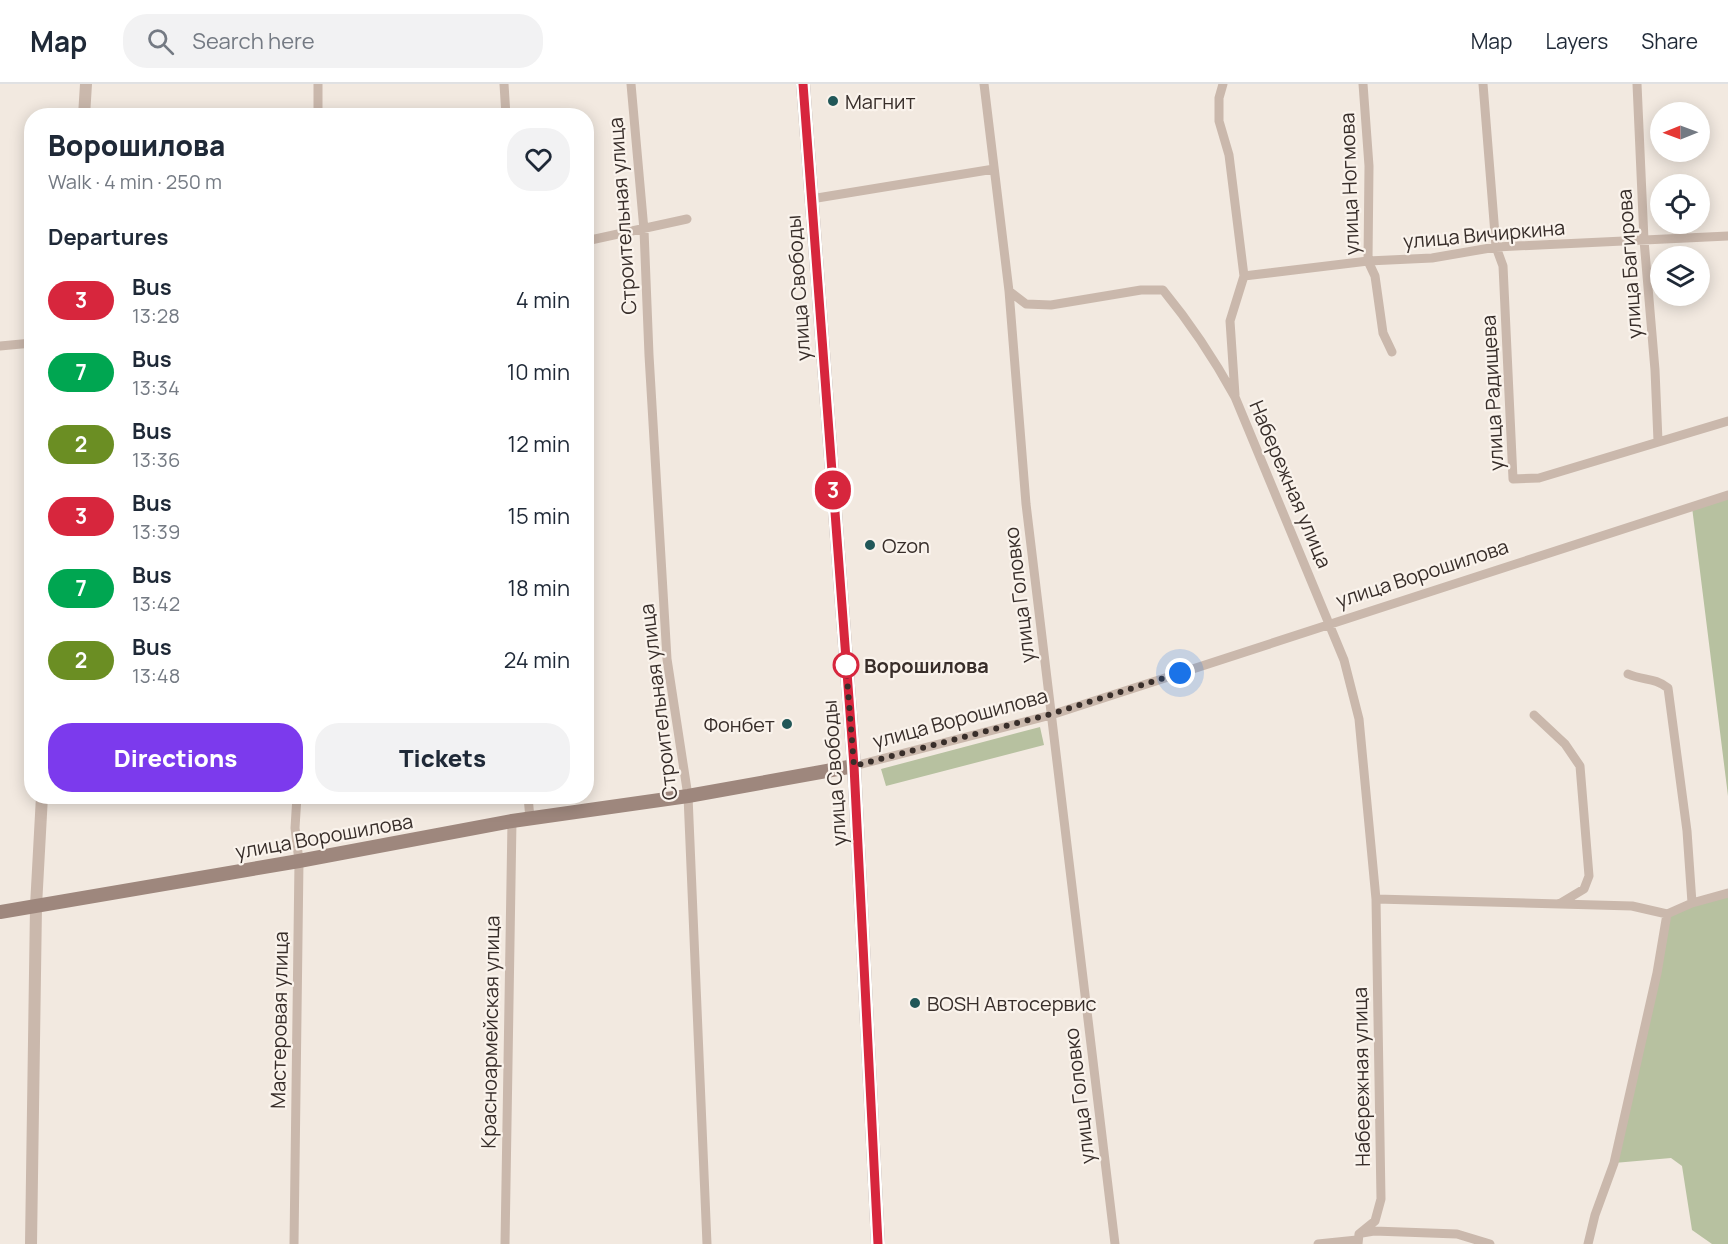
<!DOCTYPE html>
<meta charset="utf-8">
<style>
body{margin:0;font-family:Manrope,sans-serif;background:#f2f2f3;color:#1f2937;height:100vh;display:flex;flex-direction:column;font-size:22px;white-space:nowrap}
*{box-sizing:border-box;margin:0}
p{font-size:20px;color:#747a83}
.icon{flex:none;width:33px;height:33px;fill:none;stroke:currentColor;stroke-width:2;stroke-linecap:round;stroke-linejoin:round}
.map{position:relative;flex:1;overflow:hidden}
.panel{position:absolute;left:24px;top:24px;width:570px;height:696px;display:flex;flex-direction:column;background:#fff;border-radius:24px;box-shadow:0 3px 15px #0003}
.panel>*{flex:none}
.badge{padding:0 12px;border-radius:20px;font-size:21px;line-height:39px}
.needle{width:39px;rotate:269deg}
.controls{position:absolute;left:1650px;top:18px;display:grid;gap:12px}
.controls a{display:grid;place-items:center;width:60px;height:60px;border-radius:50%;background:#fff;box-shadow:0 3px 15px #0003;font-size:30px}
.you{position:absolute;width:30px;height:30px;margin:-15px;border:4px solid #fff;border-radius:50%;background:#1a73e8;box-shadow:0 0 0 9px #1a73e833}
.map>.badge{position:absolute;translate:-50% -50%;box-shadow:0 0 0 3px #fff}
h2{padding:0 24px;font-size:22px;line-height:54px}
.round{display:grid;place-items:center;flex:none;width:63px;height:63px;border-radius:24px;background:#f2f2f3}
.summary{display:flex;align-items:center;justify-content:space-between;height:102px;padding:0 24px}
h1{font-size:28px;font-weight:800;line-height:45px}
.cta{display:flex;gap:12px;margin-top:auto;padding:12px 24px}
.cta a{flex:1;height:69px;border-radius:24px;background:#7c3aed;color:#fff;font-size:24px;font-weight:800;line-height:69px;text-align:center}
.cta a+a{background:#f2f2f3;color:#1f2937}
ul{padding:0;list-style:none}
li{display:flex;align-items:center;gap:18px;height:72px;padding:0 24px}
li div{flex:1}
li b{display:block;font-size:22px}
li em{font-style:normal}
li .badge{min-width:66px;font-weight:700;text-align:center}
header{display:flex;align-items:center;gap:36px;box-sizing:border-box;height:84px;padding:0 30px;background:#fff;border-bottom:2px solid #e0e1e3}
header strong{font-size:28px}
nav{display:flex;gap:33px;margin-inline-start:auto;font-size:21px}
.search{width:420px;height:54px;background:#f2f2f3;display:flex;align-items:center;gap:15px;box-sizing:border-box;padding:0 21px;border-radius:24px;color:#747a83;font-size:22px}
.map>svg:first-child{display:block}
</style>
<header>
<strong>Map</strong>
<div class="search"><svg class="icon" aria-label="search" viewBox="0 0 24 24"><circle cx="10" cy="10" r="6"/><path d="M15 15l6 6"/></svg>Search here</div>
<nav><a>Map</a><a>Layers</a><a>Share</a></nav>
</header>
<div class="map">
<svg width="1728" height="1160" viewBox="0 0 1728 1160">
<rect width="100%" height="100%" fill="#f2e9e0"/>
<path fill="#b7c1a0" d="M1728,411V712L1692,423Z
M1040,643L1044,661L886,702L881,685Z
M1728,809V1160H1712L1692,1146L1682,1082L1671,1074L1614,1079L1667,830Z"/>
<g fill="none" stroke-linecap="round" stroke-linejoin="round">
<path stroke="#cab8ac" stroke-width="9" d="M504,0L506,32
M631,0L644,146L649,271L667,575L688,712L707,1160
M984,0L1009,207L1026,420L1115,1160
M1223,0L1219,14V37L1229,71L1244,192L1230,237L1235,311
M1363,0L1369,82L1368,177L1375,192L1383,249L1392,268
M1483,0L1496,163L1503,182L1513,395L1539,394L1728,337
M1637,0L1644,156L1655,286L1658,357
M318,32V0
M811,115L994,85
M586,157L687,135
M1244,192L1368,177L1432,174L1496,163L1728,152
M1009,207L1026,220L1051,221L1141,206H1163C1191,240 1214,275 1235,313L1344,576L1359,635L1376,815L1381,1115L1375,1137L1359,1150L1358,1160
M0,262L32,259
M1628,590C1644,597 1654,593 1668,604L1687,747L1692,819
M1534,631L1565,660L1580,682L1589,792L1584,805L1559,820
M854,682L1051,631L1728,411
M528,712L530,735
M1376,815L1632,822L1667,830L1657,889L1614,1079L1595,1131L1588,1160
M1667,830L1692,819L1728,809
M1362,1149L1374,1147L1457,1150L1490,1160
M294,1160L299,777L295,744L297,712
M505,1160L512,737
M1318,1160L1357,1156"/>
<path stroke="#cab8ac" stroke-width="12" d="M84,32L86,0
M31,1160L36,822L42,712"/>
<path stroke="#9e877d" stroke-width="14" d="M803,0L854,682L878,1160
M0,828L299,777L512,737L688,712L854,682"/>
</g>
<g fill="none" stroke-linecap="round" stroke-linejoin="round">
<defs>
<path id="line" d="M803,0L854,682L878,1160"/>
</defs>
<use href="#line" stroke="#fff" stroke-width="14"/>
<use href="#line" stroke="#d7263d" stroke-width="9"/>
<path stroke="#382e2a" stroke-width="6" stroke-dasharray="0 10.8" d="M846,581L854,682L1051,630L1180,589"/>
</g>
<g fill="#215758" stroke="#faf3ec" stroke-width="2">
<circle cx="833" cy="17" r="6"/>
<circle cx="870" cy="461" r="6"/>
<circle cx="787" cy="640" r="6"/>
<circle cx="915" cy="919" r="6"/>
</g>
<circle fill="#fff" stroke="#d7263d" stroke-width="3" cx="846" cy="581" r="12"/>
<g text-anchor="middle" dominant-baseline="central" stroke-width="4.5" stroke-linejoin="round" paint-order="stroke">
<g font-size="20" fill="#382e2a" stroke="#faf3ec" text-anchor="start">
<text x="845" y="17">Магнит</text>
<text x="882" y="461">Ozon</text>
<text x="775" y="640" text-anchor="end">Фонбет</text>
<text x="927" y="919">BOSH Автосервис</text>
</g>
<g font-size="20" fill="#382e2a" stroke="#faf3ec">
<text transform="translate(1349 100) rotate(-92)">улица Ногмова</text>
<text transform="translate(622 132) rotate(-94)">Строительная улица</text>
<text transform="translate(1484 150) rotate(-5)">улица Вичиркина</text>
<text transform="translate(1629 180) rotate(-94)">улица Багирова</text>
<text transform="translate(798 204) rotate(-94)">улица Свободы</text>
<text transform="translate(1492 309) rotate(-93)">улица Радищева</text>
<text transform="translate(1291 400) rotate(67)">Набережная улица</text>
<text transform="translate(1422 489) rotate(-18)">улица Ворошилова</text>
<text transform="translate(1019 511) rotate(-97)">улица Головко</text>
<text transform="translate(658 618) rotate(-97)">Строительная улица</text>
<text transform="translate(960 634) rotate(-15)">улица Ворошилова</text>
<text transform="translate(834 689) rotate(-94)">улица Свободы</text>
<text transform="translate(324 752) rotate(-10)">улица Ворошилова</text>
<text transform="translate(279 936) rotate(-89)">Мастеровая улица</text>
<text transform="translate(490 948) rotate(-89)">Красноармейская улица</text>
<text transform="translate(1361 993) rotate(-91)">Набережная улица</text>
<text transform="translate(1079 1012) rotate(-97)">улица Головко</text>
</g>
<g font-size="20" font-weight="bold" fill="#382e2a" stroke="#faf3ec" text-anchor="start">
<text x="864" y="581">Ворошилова</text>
</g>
</g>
</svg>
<div class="controls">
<a><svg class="needle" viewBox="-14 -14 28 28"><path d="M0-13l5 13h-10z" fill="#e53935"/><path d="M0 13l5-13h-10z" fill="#747a83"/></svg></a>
<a><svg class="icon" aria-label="locate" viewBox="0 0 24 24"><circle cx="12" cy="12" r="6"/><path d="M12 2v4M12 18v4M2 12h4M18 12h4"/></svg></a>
<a><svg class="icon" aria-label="layers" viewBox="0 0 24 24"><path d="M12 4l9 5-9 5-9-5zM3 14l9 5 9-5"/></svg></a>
</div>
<div class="you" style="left:1180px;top:589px"></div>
<b class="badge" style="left:833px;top:406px;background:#d7263d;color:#fff">3</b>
<section class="panel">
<div class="summary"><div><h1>Ворошилова</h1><p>Walk · 4 min · 250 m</p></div><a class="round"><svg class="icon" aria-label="heart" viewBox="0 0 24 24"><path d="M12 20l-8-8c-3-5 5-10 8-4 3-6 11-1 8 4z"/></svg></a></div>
<h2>Departures</h2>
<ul>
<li><span class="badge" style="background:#d7263d;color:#fff">3</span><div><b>Bus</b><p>13:28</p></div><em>4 min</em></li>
<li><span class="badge" style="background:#00a651;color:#fff">7</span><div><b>Bus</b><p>13:34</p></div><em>10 min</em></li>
<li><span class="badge" style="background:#6b8e23;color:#fff">2</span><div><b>Bus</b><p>13:36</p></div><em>12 min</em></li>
<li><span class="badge" style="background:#d7263d;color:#fff">3</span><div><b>Bus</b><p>13:39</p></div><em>15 min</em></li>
<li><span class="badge" style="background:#00a651;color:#fff">7</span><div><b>Bus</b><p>13:42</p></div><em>18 min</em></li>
<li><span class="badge" style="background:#6b8e23;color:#fff">2</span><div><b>Bus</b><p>13:48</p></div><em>24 min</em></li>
</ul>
<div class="cta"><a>Directions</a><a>Tickets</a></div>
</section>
</div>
